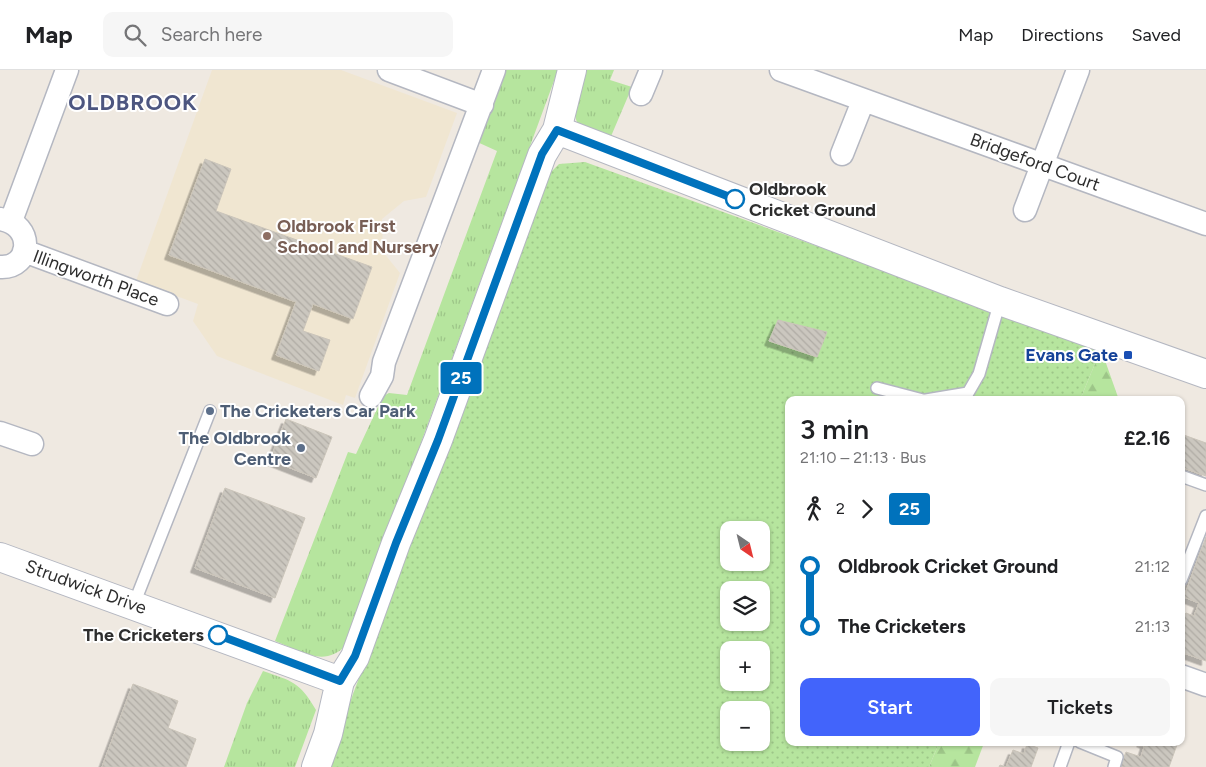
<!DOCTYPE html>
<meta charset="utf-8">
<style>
body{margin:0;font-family:Figtree,sans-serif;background:#f6f6f6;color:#202124;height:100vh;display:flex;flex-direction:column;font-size:19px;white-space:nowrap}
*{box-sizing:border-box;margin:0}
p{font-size:16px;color:#757577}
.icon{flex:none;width:28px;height:28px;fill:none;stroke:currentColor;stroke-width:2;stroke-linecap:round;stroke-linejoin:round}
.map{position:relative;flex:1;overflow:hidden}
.panel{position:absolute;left:785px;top:326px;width:400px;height:350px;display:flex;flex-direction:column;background:#fff;border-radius:10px;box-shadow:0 1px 4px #0004}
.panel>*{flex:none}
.badge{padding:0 10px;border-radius:4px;font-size:18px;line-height:32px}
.needle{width:32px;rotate:145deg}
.tools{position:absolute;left:720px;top:451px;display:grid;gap:10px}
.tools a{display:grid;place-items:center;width:50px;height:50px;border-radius:10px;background:#fff;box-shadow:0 1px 4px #0004;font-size:25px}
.map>.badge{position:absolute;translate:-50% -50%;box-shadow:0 0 0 2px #fff}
.legs{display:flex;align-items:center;gap:8px;height:55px;padding:0 15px;font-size:16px}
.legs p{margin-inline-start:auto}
.headline{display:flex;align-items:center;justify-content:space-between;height:85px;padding:0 15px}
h1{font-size:28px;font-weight:600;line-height:38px}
.cta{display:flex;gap:10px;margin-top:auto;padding:10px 15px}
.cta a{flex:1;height:58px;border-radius:10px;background:#4264fb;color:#fff;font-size:20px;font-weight:600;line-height:58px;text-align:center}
.cta a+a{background:#f6f6f6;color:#202124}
ul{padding:0 15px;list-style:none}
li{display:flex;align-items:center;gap:18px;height:60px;font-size:19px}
li i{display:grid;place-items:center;width:8px;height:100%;margin:0 6px;background:currentColor}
li i::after{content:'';width:12px;height:12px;margin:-6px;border:4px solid;border-radius:50%;background:#fff}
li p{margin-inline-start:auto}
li:first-child i{background:linear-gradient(#0000 50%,currentColor 0)}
li:last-child i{background:linear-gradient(currentColor 50%,#0000 0)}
header{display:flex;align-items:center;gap:30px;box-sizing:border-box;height:70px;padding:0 25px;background:#fff;border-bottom:1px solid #e0e0e0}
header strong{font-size:24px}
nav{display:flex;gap:28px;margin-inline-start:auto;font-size:18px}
.search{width:350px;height:45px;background:#f6f6f6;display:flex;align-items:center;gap:12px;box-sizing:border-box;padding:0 18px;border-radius:10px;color:#757577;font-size:19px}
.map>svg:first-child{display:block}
</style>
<header>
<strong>Map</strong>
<div class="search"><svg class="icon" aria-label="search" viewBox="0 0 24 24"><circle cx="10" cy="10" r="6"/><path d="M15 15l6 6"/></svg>Search here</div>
<nav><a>Map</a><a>Directions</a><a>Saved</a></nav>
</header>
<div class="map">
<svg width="1206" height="697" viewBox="0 0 1206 697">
<defs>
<pattern id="grass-tufts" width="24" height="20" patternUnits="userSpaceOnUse" patternTransform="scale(1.25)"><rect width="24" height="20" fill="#b6e59e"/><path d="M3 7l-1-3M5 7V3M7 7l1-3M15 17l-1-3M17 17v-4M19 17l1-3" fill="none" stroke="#9dc588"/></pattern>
<pattern id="forest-firs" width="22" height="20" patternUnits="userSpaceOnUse" patternTransform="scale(1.25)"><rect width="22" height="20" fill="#b6e59e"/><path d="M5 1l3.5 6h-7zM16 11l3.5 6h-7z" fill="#9dc588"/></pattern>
<pattern id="park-dots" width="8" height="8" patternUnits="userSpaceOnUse" patternTransform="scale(1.25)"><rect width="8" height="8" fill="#b6e59e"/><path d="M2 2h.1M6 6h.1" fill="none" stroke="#9dc588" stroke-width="1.8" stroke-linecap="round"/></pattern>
<pattern id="building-back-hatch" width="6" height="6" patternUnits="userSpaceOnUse" patternTransform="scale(1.25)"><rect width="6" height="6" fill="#cbc7bf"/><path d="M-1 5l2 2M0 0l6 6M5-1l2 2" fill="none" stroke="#afaba4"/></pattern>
<filter id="shadow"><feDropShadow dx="-4.5" dy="4.5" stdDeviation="0" flood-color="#0004"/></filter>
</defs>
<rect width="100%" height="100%" fill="#efe9e1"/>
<path fill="#f0e6d1" d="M212,0H341L457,43L426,127L404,131L382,149L383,182L400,203L355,328L346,325L343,335L217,286L193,251L198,234L136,211Z"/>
<path fill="url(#grass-tufts)" d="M501,0H558L347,574C325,599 301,581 275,571L348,382L356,384L383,326L389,323L407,325L497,81L475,71Z
M584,0H614L610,10L632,17L609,71C601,67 588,63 581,57C567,45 581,14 584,0Z
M263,601C292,611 300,612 316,640L295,697H224L247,633Z"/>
<path fill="url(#forest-firs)" d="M1101,279L1119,330H1080Z
M939,673H984L975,697H929Z"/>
<path fill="url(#park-dots)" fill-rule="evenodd" d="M585,92L1101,279L1080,330H789V672L939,673L929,697H326L544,109L559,94ZM729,460H761V492H729ZM729,520H761V552H729ZM729,580H761V612H729ZM729,640H761V672H729Z"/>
<path fill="url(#building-back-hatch)" stroke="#cbc5ba" filter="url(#shadow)" d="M205,89L231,99L216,141L372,197L353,249L313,234L303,261L330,270L319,301L276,285L296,232L169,185Z
M778,250L827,262L817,287L769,271Z
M286,349L332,367L316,408L270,390Z
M1181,364L1206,373V406L1181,397Z
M225,418L305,448L275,528L195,498Z
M1206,467V591L1181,582V550L1186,543L1194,546L1199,533L1184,527Z
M133,614L178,631L168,658L196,669L186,697H102Z
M1141,672H1178L1169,697H1120L1126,682L1141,687L1145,674Z
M1027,674L1038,678L1031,697H999L1000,695L1006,697L1013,680L1024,684Z"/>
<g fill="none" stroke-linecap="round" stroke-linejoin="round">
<defs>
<path id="service" d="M877,318L923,330
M926,330L968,323L979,304L1000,231
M1181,406L1206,415
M1181,510L1206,446
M134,534L210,341
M1080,672L1117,687L1114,697
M1060,697L1069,672"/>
<path id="minor" d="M389,0L482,35
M781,0L1206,154
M641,24L651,0
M842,84L863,31
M1025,140L1078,0
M0,149C35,154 32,199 0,197
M11,151L67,0
M24,181L167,234
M371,326L382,306L384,292L494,0
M0,363L32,374
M1181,606L1206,615"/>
<path id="tertiary" d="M557,60L1000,231L1206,304
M0,487L340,611
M316,697L328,664L340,611L355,587L396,473L438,370L542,85L557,60L572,0"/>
</defs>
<use href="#service" stroke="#b4b7c1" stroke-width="14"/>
<use href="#minor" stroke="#b4b7c1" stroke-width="25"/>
<use href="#tertiary" stroke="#b4b7c1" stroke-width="30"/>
<use href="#service" stroke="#fff" stroke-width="11"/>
<use href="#minor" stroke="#fff" stroke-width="22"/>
<use href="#tertiary" stroke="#fff" stroke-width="28"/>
</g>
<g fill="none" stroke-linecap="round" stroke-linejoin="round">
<defs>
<path id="line-1" d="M218,565L340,611L355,586L396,473L438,370L542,84L557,60L735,129"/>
</defs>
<use href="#line-1" stroke="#fff" stroke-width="11"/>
<use href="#line-1" stroke="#0072bc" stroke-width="8"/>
</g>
<g fill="#fff" stroke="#0072bc" stroke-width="2.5">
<circle cx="735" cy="129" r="9"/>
<circle cx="218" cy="565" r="9"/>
</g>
<circle fill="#8d6e63" stroke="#fff" stroke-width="2" cx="267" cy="166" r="5"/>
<rect fill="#1a4fb4" stroke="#fff" stroke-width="2" x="1123" y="280" width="10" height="10" rx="2.5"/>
<g fill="#5c6f8a" stroke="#fff" stroke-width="2">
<circle cx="210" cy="341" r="5"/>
<circle cx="301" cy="378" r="5"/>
</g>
<g text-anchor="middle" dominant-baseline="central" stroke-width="4" stroke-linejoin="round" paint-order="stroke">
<g font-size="18" fill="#2e2e2e" stroke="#fff">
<text transform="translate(1035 92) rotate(20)">Bridgeford Court</text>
<text transform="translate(96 208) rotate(20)">Illingworth Place</text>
<text transform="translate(86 517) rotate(20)">Strudwick Drive</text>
</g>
<g font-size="18" font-weight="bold" fill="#2e2e2e" stroke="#fff" text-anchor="start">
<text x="749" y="119">Oldbrook<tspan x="749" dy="21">Cricket Ground</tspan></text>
<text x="204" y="565" text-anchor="end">The Cricketers</text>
</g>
<g font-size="18" font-weight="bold" fill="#785e54" stroke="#fff" text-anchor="start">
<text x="277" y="156">Oldbrook First<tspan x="277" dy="21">School and Nursery</tspan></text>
</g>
<g font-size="18" font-weight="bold" fill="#164399" stroke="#fff" text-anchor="end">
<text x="1118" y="285">Evans Gate</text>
</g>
<g font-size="18" font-weight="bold" fill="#4e5e75" stroke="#fff" text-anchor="start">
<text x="220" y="341">The Cricketers Car Park</text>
<text x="291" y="368" text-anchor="end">The Oldbrook<tspan x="291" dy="21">Centre</tspan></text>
</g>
<g font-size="22" font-weight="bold" letter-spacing="1" fill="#4d5680" stroke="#fff">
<text x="133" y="32">OLDBROOK</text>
</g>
</g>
</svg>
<div class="tools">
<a><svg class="needle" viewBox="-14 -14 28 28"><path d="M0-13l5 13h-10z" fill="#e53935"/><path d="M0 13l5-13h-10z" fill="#757577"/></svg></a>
<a><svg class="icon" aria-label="layers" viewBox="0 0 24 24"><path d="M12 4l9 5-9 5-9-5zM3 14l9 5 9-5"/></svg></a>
<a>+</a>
<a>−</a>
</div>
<b class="badge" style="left:461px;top:308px;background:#0072bc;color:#fff">25</b>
<section class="panel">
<div class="headline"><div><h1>3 min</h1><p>21:10 – 21:13 · Bus</p></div><b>£2.16</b></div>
<div class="legs"><svg class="icon" aria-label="walk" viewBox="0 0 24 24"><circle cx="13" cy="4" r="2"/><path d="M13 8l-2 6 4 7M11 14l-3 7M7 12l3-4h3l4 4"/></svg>2<svg class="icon" aria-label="forward" viewBox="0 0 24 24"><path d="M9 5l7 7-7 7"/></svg><b class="badge" style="background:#0072bc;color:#fff">25</b></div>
<ul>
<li><i style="color:#0072bc"></i><b>Oldbrook Cricket Ground</b><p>21:12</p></li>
<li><i style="color:#0072bc"></i><b>The Cricketers</b><p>21:13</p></li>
</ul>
<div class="cta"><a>Start</a><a>Tickets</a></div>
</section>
</div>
